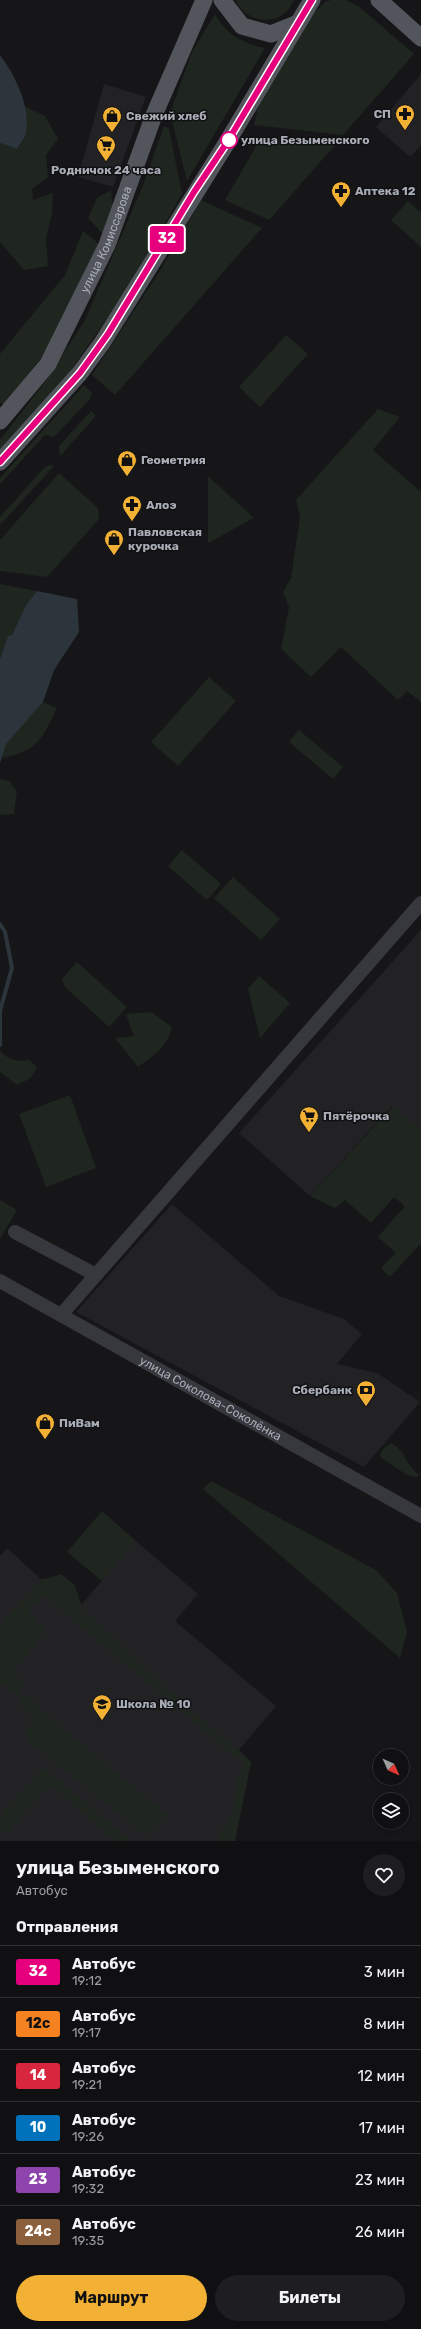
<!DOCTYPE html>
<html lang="ru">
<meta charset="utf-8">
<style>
body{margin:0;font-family:Rubik,sans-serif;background:#1e1e20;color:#f1f3f6;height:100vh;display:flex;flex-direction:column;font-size:15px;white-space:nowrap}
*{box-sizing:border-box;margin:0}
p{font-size:13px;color:#9c9d9f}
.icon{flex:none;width:22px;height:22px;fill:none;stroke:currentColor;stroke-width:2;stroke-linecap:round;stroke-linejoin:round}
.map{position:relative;height:1841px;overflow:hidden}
.drawer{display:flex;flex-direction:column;background:#101012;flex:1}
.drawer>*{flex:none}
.badge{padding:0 8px;border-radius:3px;font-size:14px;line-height:26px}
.needle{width:26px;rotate:135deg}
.tools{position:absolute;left:373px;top:1749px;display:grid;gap:8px}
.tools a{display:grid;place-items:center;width:36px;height:36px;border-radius:50%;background:#101012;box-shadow:0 2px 6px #0003,0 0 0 1px #303032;font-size:20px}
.map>.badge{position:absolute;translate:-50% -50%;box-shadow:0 0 0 2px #fff}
h2{padding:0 16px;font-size:15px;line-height:36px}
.round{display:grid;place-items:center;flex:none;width:42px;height:42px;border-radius:21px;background:#1e1e20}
.summary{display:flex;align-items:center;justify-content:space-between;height:68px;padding:0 16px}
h1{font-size:19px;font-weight:700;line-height:30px}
.action{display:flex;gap:8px;margin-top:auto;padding:8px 16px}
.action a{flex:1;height:46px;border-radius:24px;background:#f2b134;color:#111;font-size:16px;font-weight:700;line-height:46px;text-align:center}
.action a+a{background:#1e1e20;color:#f1f3f6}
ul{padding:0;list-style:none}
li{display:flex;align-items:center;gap:12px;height:52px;padding:0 16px;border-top:1px solid #303032}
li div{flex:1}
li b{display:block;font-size:15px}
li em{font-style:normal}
li .badge{min-width:44px;font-weight:700;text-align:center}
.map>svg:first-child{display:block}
</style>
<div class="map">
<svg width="421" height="1841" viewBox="0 0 421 1841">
<rect width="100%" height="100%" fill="#161618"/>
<path fill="#222225" d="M421,74V145L410,157L376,127Z
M104,84L146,97L113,187L78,177Z
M421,930V1131L392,1106L310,1196L239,1133Z
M172,1204L279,1296L344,1319L362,1334L337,1364L377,1373L420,1402L364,1467L76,1312Z
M136,1541L198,1594L175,1621L276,1706L239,1750L251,1762L235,1841H0V1556L7,1548L76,1611Z"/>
<path fill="#1e261f" d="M236,0H294C292,3 290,8 287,11C272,27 243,20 236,0Z
M331,0H345L358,6L414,54L343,135L254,125L259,103L311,16L325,2Z
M215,14C227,35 242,43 265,48L187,181L170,113L192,52Z
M24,106L45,116L58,139L46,155L48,177L32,189L33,200L53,193L52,213L46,239L48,266L24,270L0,242V143L17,149L26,134Z
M164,126L169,129L182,194L124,294L71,370L0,451V440L45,382L85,320L144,183Z
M262,136L335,145L269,220L225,200Z
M111,190L113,208L103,234L88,218L97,198Z
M201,200L262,228L115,395L92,375L158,274Z
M408,201L421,213V247L391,220Z
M83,231L99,244L50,346L5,404L0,403V354L65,275Z
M286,335L308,354L260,407L239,387Z
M84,385L92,393L90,399L54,437L45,435L0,484V478Z
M378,409L400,417L373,450L421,492V702L407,691L398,700L341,647L311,677L281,649L289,607L283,592L291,578L300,517L296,500Z
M91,411L96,416L60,456L59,446Z
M50,465L54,466L0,525V517L45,467Z
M59,473L98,508L99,519L47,577L0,571V540Z
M208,476L254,518L208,543Z
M0,584L37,591L26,605L12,635L8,636L0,659Z
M209,677L236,701L178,766L151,742Z
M43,702L57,708C42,739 38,751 2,758L5,744Z
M299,730L343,767L333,779L289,742Z
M0,779L9,781L17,791L14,814L0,815Z
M182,850L221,884L207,900L168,866Z
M233,877L280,919L261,940L214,898Z
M77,962L127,1007L109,1027L65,987L62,979Z
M259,976L290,1003L260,1038L248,989Z
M151,1012L172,1027C167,1048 154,1055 138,1067L115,1038L134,1036L126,1014Z
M0,1051C8,1059 17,1063 29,1060L37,1067L31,1078L17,1085L0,1072Z
M70,1095L96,1168L46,1187L19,1114Z
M393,1106L421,1131V1243L390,1277L381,1268L396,1253L378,1237L405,1206L394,1197L371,1223L345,1200L335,1208L310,1196Z
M0,1200L17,1210L0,1239Z
M391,1443C406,1451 405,1464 419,1475L418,1477L407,1475L380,1457L381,1451Z
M211,1481L376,1570L397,1593L407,1632L400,1658L203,1489Z
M102,1511L136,1541L102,1581L67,1552Z
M61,1574L74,1584L83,1609L169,1691L251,1762L235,1841H218L220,1833L233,1814L236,1785L244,1764L45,1596L28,1611L46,1631L14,1670L24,1686L17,1695L0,1683V1624L41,1580Z
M27,1694L43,1712L167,1815L146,1835L27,1740L25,1731L37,1720L22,1708L21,1700Z
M44,1768L128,1838L127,1841H115L50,1784L6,1834L0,1829V1815Z"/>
<path fill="#2c353c" d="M0,55C15,75 31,107 26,133C25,138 19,145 17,149L0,143Z
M37,591L77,599L79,632L54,670L43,702L6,744L0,763V659L8,636L12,635L26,605Z"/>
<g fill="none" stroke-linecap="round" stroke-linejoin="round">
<path stroke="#2c353c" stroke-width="4" d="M0,924L5,932L12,968L0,1011V1045"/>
<g stroke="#37383d" stroke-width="14">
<path d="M15,1232L96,1275"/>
<path id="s1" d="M0,1281L421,1516"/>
<path d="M61,1315L421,903"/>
</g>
<g stroke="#53555c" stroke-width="17">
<path d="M222,0L242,26L271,34L296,24"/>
<path d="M379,0L421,38"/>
<path id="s2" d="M0,421L48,364L107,245L154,115L204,0"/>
<path d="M0,462L80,373L102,343L226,144L312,0"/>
</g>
</g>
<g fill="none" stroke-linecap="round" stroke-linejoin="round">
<defs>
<path id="line" d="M0,462L80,373L108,334L194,192L226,144L312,0"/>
</defs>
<use href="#line" stroke="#fff" stroke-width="9"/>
<use href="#line" stroke="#e6007e" stroke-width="6"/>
</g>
<defs>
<symbol id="pharmacy-pin" viewBox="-11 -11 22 30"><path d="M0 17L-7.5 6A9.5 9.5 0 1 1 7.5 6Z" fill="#f2b134" stroke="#111113"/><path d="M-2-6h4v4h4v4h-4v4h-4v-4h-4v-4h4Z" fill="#111"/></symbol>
<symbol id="shop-pin" viewBox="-11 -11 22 30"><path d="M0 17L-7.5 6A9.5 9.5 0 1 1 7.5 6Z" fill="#f2b134" stroke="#111113"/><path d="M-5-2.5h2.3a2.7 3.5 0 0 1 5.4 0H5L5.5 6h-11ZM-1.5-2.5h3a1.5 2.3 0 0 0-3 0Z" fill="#111"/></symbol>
<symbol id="supermarket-pin" viewBox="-11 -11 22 30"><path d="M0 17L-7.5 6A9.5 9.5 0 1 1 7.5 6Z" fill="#f2b134" stroke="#111113"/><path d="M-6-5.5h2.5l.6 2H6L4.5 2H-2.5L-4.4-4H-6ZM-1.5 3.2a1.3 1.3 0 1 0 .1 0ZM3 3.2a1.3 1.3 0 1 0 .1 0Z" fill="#111"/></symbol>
<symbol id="bank-pin" viewBox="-11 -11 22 30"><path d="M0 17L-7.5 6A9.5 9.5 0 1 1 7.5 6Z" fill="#f2b134" stroke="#111113"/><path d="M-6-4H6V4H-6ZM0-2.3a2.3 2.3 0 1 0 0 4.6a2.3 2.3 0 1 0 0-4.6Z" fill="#111"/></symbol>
<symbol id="school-pin" viewBox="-11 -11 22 30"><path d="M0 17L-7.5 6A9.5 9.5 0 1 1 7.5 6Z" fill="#f2b134" stroke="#111113"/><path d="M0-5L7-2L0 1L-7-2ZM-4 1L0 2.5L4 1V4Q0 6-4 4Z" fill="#111"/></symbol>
</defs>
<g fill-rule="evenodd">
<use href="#pharmacy-pin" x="394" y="103" width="22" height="30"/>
<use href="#shop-pin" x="101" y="105" width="22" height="30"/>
<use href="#supermarket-pin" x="95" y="134" width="22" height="30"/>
<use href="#pharmacy-pin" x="330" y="180" width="22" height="30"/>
<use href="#shop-pin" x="116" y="449" width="22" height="30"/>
<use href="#pharmacy-pin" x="121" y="494" width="22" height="30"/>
<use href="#shop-pin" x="103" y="528" width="22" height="30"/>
<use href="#supermarket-pin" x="298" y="1105" width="22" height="30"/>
<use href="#bank-pin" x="355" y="1379" width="22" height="30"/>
<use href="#shop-pin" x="34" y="1412" width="22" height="30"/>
<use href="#school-pin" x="91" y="1693" width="22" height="30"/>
</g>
<circle fill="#fff" stroke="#e6007e" stroke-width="2" cx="229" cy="140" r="8"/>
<g text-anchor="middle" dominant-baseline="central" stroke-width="3" stroke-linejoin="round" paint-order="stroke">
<g font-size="12" font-weight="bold" fill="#a8adb8" stroke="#111113" text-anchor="start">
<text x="391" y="114" text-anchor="end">СП</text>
<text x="126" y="116">Свежий хлеб</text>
<text x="106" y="170" text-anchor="middle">Родничок 24 часа</text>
<text x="355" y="191">Аптека 12</text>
<text x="141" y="460">Геометрия</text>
<text x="146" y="505">Алоэ</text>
<text x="128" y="532">Павловская<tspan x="128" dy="14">курочка</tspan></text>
<text x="323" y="1116">Пятёрочка</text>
<text x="352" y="1390" text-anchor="end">Сбербанк</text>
<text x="59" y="1423">ПиВам</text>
<text x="116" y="1704">Школа № 10</text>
</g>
<g font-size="12" font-weight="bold" fill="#a8adb8" stroke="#111113" text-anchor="start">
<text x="241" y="140">улица Безыменского</text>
</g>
<g font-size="12" fill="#a8adb8" stroke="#111113">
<text stroke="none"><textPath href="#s2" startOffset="212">улица Комиссарова</textPath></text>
<text stroke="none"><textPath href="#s1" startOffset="241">улица Соколова-Соколёнка</textPath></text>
</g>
</g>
</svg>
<div class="tools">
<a><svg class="needle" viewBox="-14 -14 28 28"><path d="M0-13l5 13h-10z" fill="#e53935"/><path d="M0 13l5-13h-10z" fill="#9c9d9f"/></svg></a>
<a><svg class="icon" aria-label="layers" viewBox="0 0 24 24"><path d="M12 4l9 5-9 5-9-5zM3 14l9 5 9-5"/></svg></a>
</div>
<b class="badge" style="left:167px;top:239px;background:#e6007e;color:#fff">32</b>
</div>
<section class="drawer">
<div class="summary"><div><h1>улица Безыменского</h1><p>Автобус</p></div><a class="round"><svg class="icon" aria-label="heart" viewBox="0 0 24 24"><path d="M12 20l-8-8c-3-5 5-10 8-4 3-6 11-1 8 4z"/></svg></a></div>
<h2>Отправления</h2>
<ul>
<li><span class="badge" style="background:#e6007e;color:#fff">32</span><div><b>Автобус</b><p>19:12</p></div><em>3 мин</em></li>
<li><span class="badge" style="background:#f58220;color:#111">12с</span><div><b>Автобус</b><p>19:17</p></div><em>8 мин</em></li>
<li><span class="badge" style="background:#d7263d;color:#fff">14</span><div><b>Автобус</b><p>19:21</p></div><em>12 мин</em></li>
<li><span class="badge" style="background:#0072bc;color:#fff">10</span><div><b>Автобус</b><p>19:26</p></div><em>17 мин</em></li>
<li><span class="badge" style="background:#8e44ad;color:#fff">23</span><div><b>Автобус</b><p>19:32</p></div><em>23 мин</em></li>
<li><span class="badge" style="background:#8b5e3c;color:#fff">24с</span><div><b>Автобус</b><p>19:35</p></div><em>26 мин</em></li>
</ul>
<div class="action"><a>Маршрут</a><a>Билеты</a></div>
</section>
